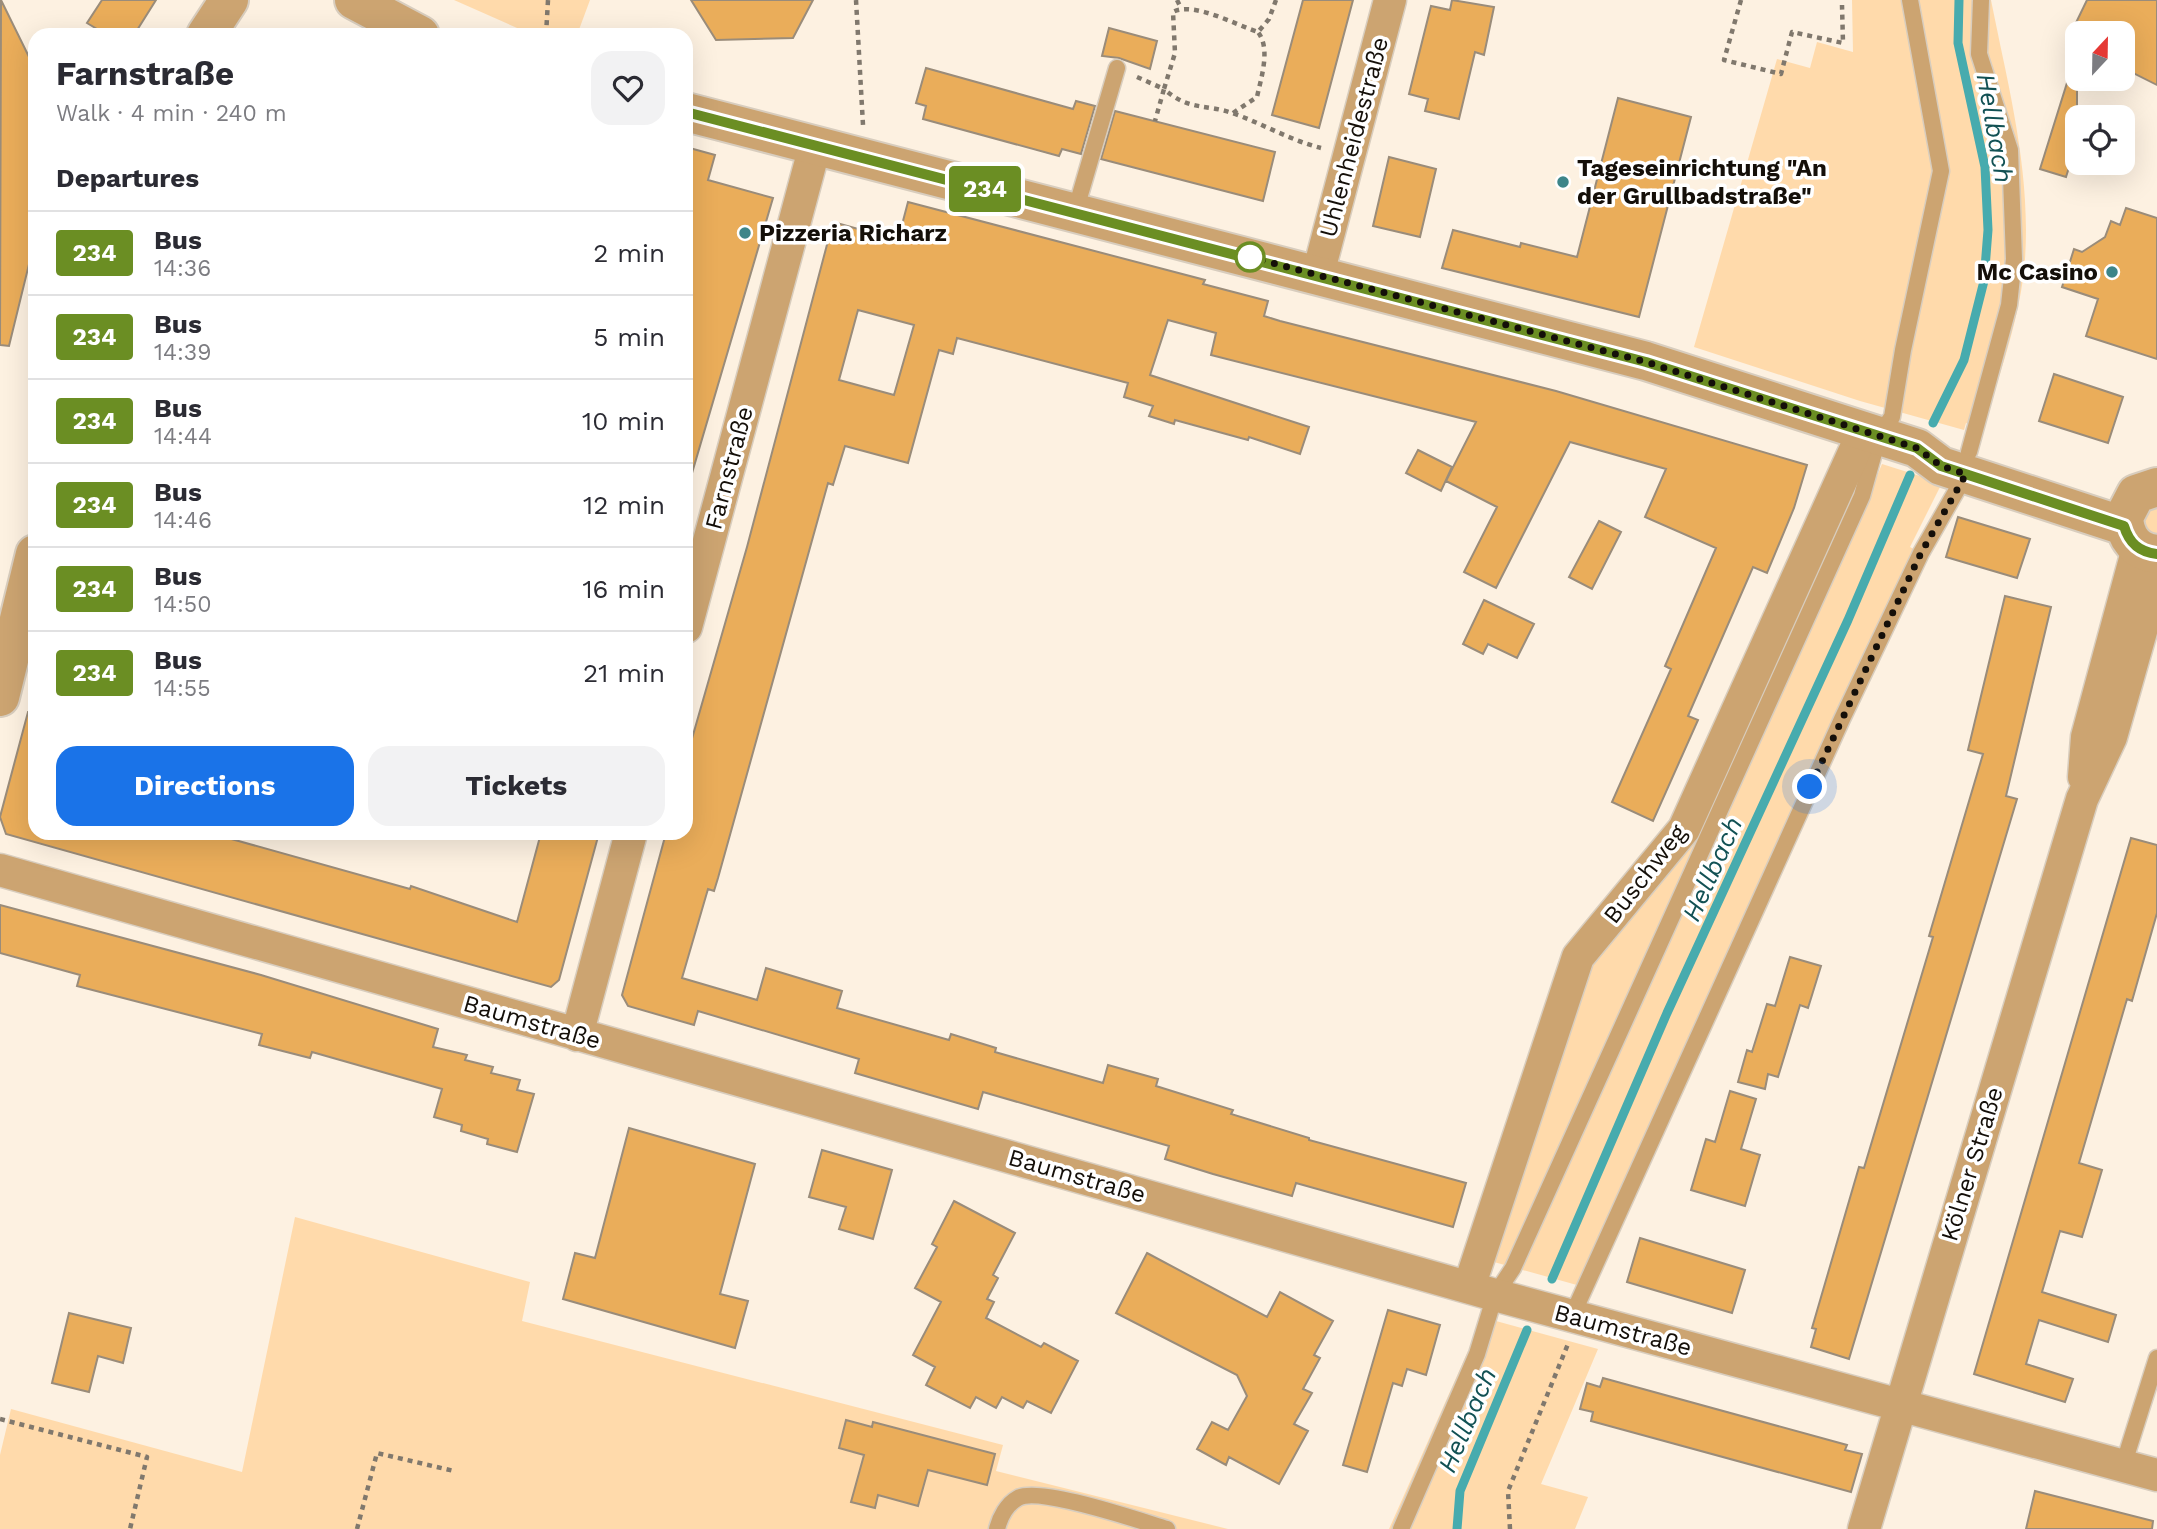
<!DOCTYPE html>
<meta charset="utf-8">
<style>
body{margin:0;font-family:"Work Sans",sans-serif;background:#f2f2f3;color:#2b2b33;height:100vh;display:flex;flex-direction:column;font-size:26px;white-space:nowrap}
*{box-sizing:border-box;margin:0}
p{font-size:23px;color:#7c7c81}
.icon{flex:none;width:38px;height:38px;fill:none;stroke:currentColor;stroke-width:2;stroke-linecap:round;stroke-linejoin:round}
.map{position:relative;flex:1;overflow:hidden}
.drawer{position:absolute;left:28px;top:28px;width:665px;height:812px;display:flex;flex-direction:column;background:#fff;border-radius:21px;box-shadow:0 7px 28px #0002}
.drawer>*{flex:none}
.badge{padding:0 14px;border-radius:5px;font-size:24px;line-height:46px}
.needle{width:46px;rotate:22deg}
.fabs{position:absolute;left:2065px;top:21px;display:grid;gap:14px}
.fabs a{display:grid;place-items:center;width:70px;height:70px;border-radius:14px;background:#fff;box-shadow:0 7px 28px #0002;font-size:35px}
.you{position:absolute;width:35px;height:35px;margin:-18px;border:5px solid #fff;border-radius:50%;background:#1a73e8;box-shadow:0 0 0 10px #1a73e833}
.map>.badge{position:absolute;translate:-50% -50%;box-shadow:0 0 0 4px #fff}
h2{padding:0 28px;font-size:26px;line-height:63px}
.round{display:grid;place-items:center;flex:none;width:74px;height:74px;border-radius:21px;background:#f2f2f3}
.headline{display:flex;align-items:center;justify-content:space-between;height:119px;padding:0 28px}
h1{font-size:33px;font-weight:700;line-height:52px}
.primary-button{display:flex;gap:14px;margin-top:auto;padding:14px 28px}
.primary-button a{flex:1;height:80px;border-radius:21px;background:#1a73e8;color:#fff;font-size:28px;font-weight:700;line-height:80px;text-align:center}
.primary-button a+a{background:#f2f2f3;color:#2b2b33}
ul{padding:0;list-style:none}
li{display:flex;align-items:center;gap:21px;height:84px;padding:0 28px;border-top:2px solid #e1e1e2}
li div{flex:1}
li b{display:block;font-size:26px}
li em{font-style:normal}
li .badge{min-width:77px;font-weight:700;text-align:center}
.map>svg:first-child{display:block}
</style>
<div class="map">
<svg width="2157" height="1529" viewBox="0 0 2157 1529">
<rect width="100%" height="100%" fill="#fdf1e1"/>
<path fill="#ffdaab" d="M454,0H590L577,35H533Z
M1852,0H1991C2008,86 2031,170 2025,259C2021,317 1999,374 1983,430L1966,423L1964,430L1860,401L1694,347L1777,59L1810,68L1817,42L1853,52Z
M1882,464L1942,483L1910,547L1921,553L1842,736L1584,1287L1494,1262L1594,961L1696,838L1847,499L1869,495Z
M2157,501V536L2144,529L2141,515Z
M295,1217L530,1282L522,1321L1003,1445L996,1471L1228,1529H0V1455L11,1409L242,1472Z
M1496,1321L1598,1349L1541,1484L1588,1497L1575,1529H1389L1468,1351L1485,1357Z"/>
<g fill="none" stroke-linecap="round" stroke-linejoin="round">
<path stroke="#47abae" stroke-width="9" d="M1933,423L1964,360L1984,281L1988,230L1985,167L1958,43L1959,0
M1552,1279L1667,1013L1848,620L1910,475
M1457,1529L1460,1491L1527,1330"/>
</g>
<path fill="#eaad5a" stroke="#9a8c7a" stroke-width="2" fill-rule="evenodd" d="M1,0L35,69V257L31,256L9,346L0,345Z
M102,0H156L134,35H107L87,23Z
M691,0H813L793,38L716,40Z
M1303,0H1353L1319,128L1272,115Z
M1452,0L1494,7L1484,55L1475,52L1459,119L1425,111L1428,99L1409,94L1431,6L1450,10Z
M2087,0H2157V85L2123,68V33H2071Z
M1109,28L1157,41L1150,69L1119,58L1102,56Z
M2072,67L2077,68V142L2066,177L2040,169Z
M926,68L1073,109L1076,101L1095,106L1081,154L1062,149L1059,156L923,119L926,106L916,103Z
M1618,98L1691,117L1639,317L1442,268L1453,230L1520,247L1521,243L1577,257Z
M1115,111L1275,152L1263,201L1101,159Z
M686,147L715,155L708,180L773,198L692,473L686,472Z
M1389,157L1436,169L1420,237L1373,226Z
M908,202L1205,280L1203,284L1268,301L1264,316L1280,321L1556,391L1807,465L1794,508L1767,573L1753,567L1688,716L1698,720L1653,821L1612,802L1671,669L1665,666L1716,548L1645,517L1666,469L1570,442L1496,588L1464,572L1497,507L1446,481L1476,422L1211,355L1216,333L1168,320L1150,375L1309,427L1300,454L1249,437L1248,440L1175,420L1174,424L1149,416L1153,406L1124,397L1128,383L957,338L953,354L939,350L908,463L845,446L833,485L828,483L718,878L714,891L708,889L682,978L757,1000L766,968L842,991L837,1008L949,1040L951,1034L996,1048L995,1052L1103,1083L1108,1065L1158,1079L1156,1086L1233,1110L1231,1114L1309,1138V1140L1466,1183L1453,1227L1296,1183L1292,1196L1213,1174L1165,1159L1169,1146L983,1092L978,1109L855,1073L859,1059L698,1011L694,1025L628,1006L622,995L666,833H686V764L691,742L747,547L833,222L898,240ZM858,310L914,325L894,395L839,380Z
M2126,208L2157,218V359L2086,336L2098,299L2062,287L2074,249L2082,252L2105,237L2111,221L2120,225Z
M2054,374L2123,397L2108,443L2039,421Z
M1418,450L1452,467L1441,491L1406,473Z
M1958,517L2030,539L2017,578L1946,557Z
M1599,521L1621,532L1592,589L1569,577Z
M2005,596L2051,607L2006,796L2017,799L1849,1359L1811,1347L1816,1329L1812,1328L1859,1167L1864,1168L1933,937L1929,936L1983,754L1968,750Z
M1484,600L1534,624L1517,658L1488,644L1483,654L1463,644Z
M28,712L35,713V833H210L410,889L411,886L517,922L541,833H599L559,980L551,987L6,834L0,817Z
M2131,838L2157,845V913L2132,1001L2127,999L2079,1163L2102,1170L2089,1214L2082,1237L2060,1231L2042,1292L2116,1315L2108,1342L2039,1320L2026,1364L2073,1379L2065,1402L1974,1374Z
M0,905L261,975L438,1029L433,1047L467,1055L465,1060L493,1067L491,1073L520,1080L517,1090L534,1094L517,1152L487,1144L488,1139L461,1131L462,1125L434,1117L442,1089L312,1052L310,1058L259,1045L262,1034L77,986L80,975L0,953Z
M1790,957L1821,966L1808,1008L1800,1005L1778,1077L1768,1074L1765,1089L1738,1082L1747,1050L1752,1052L1767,1004L1775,1006Z
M1730,1091L1756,1099L1741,1149L1760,1155L1745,1206L1691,1190L1706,1139L1715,1142Z
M629,1128L755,1164L720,1294L748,1301L735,1348L563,1299L575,1253L595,1258Z
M822,1150L892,1170L873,1239L839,1229L846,1207L809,1197Z
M954,1201L1015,1233L993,1275L998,1278L987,1299L994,1302L986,1318L1041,1347L1044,1343L1078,1361L1051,1413L1027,1401L1023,1408L1002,1397L996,1408L976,1397L970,1408L926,1385L935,1367L913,1355L941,1302L915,1288L937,1247L932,1244Z
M1640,1238L1745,1270L1732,1313L1627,1282Z
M1147,1253L1267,1317L1280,1292L1333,1321L1314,1355L1320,1358L1303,1389L1312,1393L1294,1424L1308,1431L1279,1484L1229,1457L1226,1465L1197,1449L1212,1422L1228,1430L1247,1396L1237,1375L1116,1313Z
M1388,1310L1440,1325L1426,1375L1407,1369L1402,1386L1393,1383L1367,1472L1343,1465Z
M69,1313L131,1328L123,1363L98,1356L89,1392L52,1383Z
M1603,1378L1847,1445L1845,1450L1862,1454L1851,1492L1591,1421L1593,1412L1580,1409L1587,1383L1600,1387Z
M846,1420L872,1427L873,1422L995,1454L987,1485L928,1470L918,1506L878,1495L875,1508L851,1502L864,1455L839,1448Z
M2035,1491L2153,1521L2152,1529H2026Z"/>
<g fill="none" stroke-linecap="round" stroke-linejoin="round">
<defs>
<path id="service" d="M1075,212L1117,68
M1969,452L2009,305L2014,259L2010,150L1979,54L1981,0
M1572,1316L1842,719L1921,553L1966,474
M2123,1466L2157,1358
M997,1529C1000,1517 1007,1504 1018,1498C1039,1486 1140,1521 1167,1529
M1401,1529L1477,1354L1495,1295L1513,1268L1862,496L1879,435L1892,417L1903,350L1941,171L1910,0"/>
<path id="minor" d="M1318,274L1390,0
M686,627L815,146
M2084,777L2087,737L2138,548
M0,870L1495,1295L2157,1475
M577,1035L631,833
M1469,1287L1578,957L1684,829L1864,430
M1864,1529L2082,799L2111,737L2157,575"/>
<path id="tertiary" d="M354,0L420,35
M206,35L229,0
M686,112L1646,361L1917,448L1941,466L2124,526
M2157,487L2136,494L2124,517C2125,538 2136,552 2157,554
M0,697L35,554"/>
</defs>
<use href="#service" stroke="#d8cdbe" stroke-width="19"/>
<use href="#minor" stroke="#d8cdbe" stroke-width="35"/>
<use href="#tertiary" stroke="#d8cdbe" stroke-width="42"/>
<path stroke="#80786d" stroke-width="4.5" stroke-dasharray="5 5" stroke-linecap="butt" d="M856,0L863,125
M1177,0L1181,8
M1276,0L1269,19L1258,32C1236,25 1193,1 1173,12L1175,53L1164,89C1190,112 1206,103 1235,114C1265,125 1290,140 1321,148
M1741,0L1724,60L1781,74L1792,32L1843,43L1842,5
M546,35L548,0
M1137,77L1164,89L1155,121
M1233,113L1257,97C1261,78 1271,49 1258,32
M0,1419L147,1457L130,1529
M357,1529L377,1453L454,1471
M1510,1529L1508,1491L1568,1344"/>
<use href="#service" stroke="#cca471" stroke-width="16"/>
<use href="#minor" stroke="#cca471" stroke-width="32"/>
<use href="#tertiary" stroke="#cca471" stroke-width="38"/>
</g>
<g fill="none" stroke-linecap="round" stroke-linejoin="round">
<defs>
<path id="line" d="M686,112L1646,362L1917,448L1941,466L2124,526C2129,543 2139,552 2157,554"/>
</defs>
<use href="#line" stroke="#fff" stroke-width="16"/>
<use href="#line" stroke="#6b8e23" stroke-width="10"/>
<path stroke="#140f09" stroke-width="7" stroke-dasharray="0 12.6" d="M1250,257L1646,362L1917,448L1941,466L1966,474L1921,553L1810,787"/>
</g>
<g fill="#3d8589" stroke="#fff" stroke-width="2.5">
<circle cx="1563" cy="182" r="7"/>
<circle cx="745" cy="233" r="7"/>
<circle cx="2112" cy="272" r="7"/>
</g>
<circle fill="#fff" stroke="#6b8e23" stroke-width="3.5" cx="1250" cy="257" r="14"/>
<g text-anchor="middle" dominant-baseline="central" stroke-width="7" stroke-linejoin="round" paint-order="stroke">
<g font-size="24" fill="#140f09" stroke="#fff">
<text transform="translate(1354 137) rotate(-75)">Uhlenheidestraße</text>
<text transform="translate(729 468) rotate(-75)">Farnstraße</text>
<text transform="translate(1645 874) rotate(-52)">Buschweg</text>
<text transform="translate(532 1022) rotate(16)">Baumstraße</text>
<text transform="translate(1972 1164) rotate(-73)">Kölner Straße</text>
<text transform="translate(1077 1176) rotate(16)">Baumstraße</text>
<text transform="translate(1623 1330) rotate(15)">Baumstraße</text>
</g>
<g font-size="24" font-weight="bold" fill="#140f09" stroke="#fff" text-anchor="start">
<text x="1577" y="168">Tageseinrichtung "An<tspan x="1577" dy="28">der Grullbadstraße"</tspan></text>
<text x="759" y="233">Pizzeria Richarz</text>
<text x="2098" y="272" text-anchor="end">Mc Casino</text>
</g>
<g font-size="26" font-style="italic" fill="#125154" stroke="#fff">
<text transform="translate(1995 128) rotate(80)">Hellbach</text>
<text transform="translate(1712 869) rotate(-66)">Hellbach</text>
<text transform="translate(1467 1420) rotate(-67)">Hellbach</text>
</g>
</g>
</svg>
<div class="fabs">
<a><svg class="needle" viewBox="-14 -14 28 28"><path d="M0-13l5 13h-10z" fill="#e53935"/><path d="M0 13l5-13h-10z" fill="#7c7c81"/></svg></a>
<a><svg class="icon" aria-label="locate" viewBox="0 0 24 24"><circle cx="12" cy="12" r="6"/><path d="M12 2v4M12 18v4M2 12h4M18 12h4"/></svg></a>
</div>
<div class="you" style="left:1810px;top:787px"></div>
<b class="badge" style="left:985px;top:189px;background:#6b8e23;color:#fff">234</b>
<section class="drawer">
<div class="headline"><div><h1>Farnstraße</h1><p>Walk · 4 min · 240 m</p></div><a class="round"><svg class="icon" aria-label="heart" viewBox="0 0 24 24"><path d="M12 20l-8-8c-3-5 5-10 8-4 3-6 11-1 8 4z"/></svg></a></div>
<h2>Departures</h2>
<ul>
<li><span class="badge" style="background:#6b8e23;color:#fff">234</span><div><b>Bus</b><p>14:36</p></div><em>2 min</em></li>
<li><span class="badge" style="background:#6b8e23;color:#fff">234</span><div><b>Bus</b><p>14:39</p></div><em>5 min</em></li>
<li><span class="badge" style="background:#6b8e23;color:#fff">234</span><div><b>Bus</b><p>14:44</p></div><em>10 min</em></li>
<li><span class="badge" style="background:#6b8e23;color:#fff">234</span><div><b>Bus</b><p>14:46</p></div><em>12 min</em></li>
<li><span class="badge" style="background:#6b8e23;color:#fff">234</span><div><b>Bus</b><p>14:50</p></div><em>16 min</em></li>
<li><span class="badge" style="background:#6b8e23;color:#fff">234</span><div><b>Bus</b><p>14:55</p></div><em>21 min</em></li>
</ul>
<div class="primary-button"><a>Directions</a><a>Tickets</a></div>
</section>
</div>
